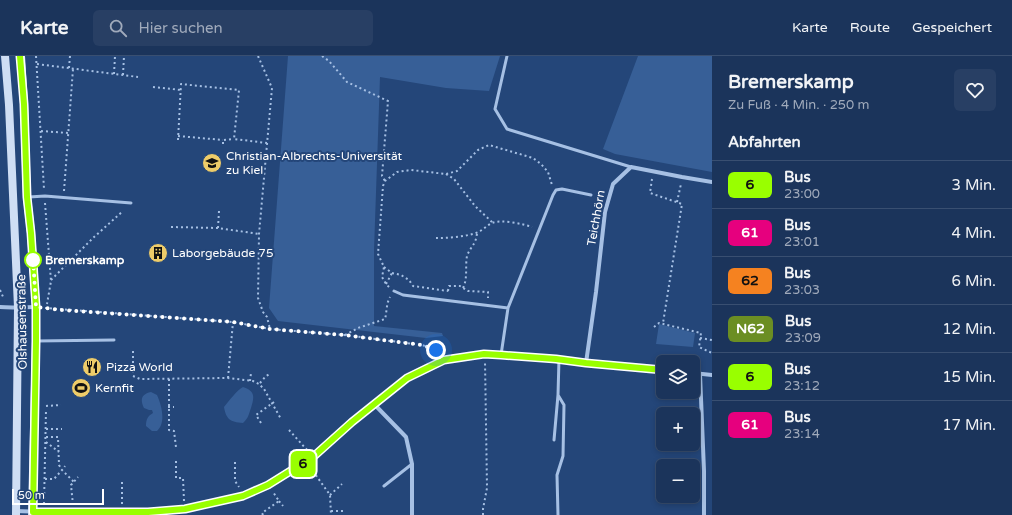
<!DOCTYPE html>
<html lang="de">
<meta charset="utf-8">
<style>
body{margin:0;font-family:"Varela Round",sans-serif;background:#283f64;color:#f1f3f6;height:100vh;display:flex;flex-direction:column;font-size:15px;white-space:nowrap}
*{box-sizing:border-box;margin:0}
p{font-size:13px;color:#a0aabb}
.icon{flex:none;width:22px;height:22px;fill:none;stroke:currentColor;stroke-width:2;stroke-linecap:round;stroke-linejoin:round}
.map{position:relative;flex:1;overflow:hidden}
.drawer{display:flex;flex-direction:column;background:#1b345b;width:300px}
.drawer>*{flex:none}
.badge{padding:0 8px;border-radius:6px;font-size:14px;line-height:26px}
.fabs{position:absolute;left:656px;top:299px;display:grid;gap:8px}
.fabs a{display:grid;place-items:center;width:44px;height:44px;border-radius:6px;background:#1b345b;box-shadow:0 2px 6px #0003,0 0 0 1px #394f71;font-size:20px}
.scale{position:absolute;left:12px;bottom:10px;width:92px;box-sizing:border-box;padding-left:4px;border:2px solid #fff;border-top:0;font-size:11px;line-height:14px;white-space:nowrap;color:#fff;-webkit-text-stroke:3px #244679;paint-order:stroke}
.you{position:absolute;width:20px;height:20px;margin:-10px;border:3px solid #fff;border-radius:50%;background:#1a73e8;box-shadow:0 0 0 6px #1a73e833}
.map>.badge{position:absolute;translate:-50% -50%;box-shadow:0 0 0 2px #fff}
h2{padding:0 16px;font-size:15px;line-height:36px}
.round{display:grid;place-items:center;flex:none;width:42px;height:42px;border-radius:6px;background:#283f64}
.overview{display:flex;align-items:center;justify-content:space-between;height:68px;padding:0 16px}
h1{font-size:19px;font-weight:700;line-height:30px}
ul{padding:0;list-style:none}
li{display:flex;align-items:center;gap:12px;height:48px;padding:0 16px;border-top:1px solid #394f71}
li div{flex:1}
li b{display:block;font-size:15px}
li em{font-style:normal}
li .badge{min-width:44px;font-weight:700;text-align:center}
header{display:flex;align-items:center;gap:24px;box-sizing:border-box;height:56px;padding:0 20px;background:#1b345b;border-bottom:1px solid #394f71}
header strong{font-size:19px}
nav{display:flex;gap:22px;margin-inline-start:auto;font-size:14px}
.search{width:280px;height:36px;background:#283f64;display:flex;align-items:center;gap:10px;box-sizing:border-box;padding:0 14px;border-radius:6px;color:#a0aabb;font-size:15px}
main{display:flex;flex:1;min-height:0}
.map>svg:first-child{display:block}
</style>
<header>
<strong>Karte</strong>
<div class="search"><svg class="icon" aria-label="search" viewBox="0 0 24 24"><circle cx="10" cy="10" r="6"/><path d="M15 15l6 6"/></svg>Hier suchen</div>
<nav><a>Karte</a><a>Route</a><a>Gespeichert</a></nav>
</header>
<main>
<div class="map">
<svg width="712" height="459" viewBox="0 0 712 459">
<rect width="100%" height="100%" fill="#244679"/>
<path fill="#375f97" d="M288,0H500L489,35L446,32L380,21L374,194V270L442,277L443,280L426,282L278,265L269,252Z
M638,0H712V116L615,98L603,93Z
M659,268L695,277L693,291L656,288Z
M243,331C256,335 254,342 251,352C248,360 249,361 243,367C230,366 226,363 224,351C229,345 237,334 243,331Z
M151,336L157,339C162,350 166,367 157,375H152L146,370C146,363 148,360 153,357L152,354H149L144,352C140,344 141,338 151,336Z"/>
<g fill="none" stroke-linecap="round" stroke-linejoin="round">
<path stroke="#a6c0e4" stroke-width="2" stroke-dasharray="2 3" stroke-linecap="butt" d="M36,0L44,133
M258,0L272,32L259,178L258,242L263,256L267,261L270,273
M322,0L329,5L347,26L388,45L382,120L385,125
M37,8L138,21
M69,12L70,0
M114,18L115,0
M123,19L124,0
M153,31L181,34
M41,75L68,77
M178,80L223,84
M178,84L181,28L239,34L234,83L267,87
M223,88V84L234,83
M446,118L454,123L475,150L493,167
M652,123L650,137L682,148L663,267
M64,135L73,13
M677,146L681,128
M45,147L51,225L47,248
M171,171L218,172L259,178
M218,172L219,155
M436,182C449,182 463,181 476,177C482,175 486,170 492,167C501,163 523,168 532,171
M384,211L392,217L401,219L409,224L413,230L448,235
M51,224L93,182L123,155
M386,228L392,217
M389,231L386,228L382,221L384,211L378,198L383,130L385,125L397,116L411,114L446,118L457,115L478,94L489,89L533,102L541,108L548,116L552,129
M463,232C468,222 465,211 467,200C470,191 476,189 477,177
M0,234L4,243
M448,235L449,230H460L468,235L488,236V242
M45,252L233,266L270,273L344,279L422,289L437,294L440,298
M654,271L659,267L701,277L699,291L712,297
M345,279L358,272L385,263C387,256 386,248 390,241
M700,282L712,284
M133,295V320L140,323L228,322L253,325L259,328L264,333L281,363
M228,322L233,266
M169,323V374L174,375L176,391
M250,325L251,317
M260,327L266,320L270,318
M46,350L61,349
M168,351H174
M261,367L256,359L274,346
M46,373H62
M289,374L308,395
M46,381H58L59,409L62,414L74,426
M46,386L59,396
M176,405V422H183L184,445
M235,406V425L239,431
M310,411L330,439L331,459
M45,423H54L62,414L65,410
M122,426V449
M330,439L342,428
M279,445L283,450
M44,448L46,354
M73,449L71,429L78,421
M331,455H345
M263,459L262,457L279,445L273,436
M483,459V453L487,432L485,305"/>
<path stroke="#a6c0e4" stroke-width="3" d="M507,0L495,53L507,73L631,111
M29,141L45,140L131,147
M394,235L403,239L508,252
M36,285L114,284
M501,299L508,252L553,139L556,134L562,133L591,139
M554,384L558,339
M384,430L412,408
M558,459L557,419L563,400L564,349L558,339L559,303"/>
<path stroke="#a6c0e4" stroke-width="4" d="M0,251C12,252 24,251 36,251
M586,307L596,236L605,156L613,128L631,111L682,121L712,126
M693,317L712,319
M700,318L704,415V459
M374,348L406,381L412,408V459
M16,455L44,456H148L185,453L243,439L268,429L313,401L352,366L407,322L444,304L484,298L501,299L556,303L586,307L663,314"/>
<path stroke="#cfdef4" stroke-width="8" d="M5,0L9,49L18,251L16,459
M21,0L24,48L27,141L31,177L36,251V285L32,459"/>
</g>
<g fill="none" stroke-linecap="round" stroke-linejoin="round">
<defs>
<path id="line" d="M20,0L24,48L27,141L31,177L36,251V285L33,456H148L185,453L243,440L268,429L313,401L352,366L407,322L444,304L484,298L501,299L556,303L586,307L663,314"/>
</defs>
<use href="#line" stroke="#fff" stroke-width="9"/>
<use href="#line" stroke="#9f0" stroke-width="6"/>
<path stroke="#fff" stroke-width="4" stroke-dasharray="0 7.2" d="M33,204V201L36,251L62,254L233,266L270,273L344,279L422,289L436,294"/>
</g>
<defs>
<symbol id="university-disc" viewBox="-11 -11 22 22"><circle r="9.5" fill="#eecc69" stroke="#244679"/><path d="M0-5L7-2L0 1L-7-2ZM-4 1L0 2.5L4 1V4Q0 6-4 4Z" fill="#111"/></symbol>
<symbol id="building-disc" viewBox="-11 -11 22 22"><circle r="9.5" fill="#eecc69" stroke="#244679"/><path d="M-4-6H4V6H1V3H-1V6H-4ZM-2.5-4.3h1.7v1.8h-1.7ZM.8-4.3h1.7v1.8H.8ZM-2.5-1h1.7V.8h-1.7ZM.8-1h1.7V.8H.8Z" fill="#111"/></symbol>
<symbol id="restaurant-disc" viewBox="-11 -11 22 22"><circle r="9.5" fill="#eecc69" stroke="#244679"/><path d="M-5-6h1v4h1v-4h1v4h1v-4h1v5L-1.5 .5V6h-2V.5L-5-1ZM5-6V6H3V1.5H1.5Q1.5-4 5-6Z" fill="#111"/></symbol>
<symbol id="stadium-disc" viewBox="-11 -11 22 22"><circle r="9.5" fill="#eecc69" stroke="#244679"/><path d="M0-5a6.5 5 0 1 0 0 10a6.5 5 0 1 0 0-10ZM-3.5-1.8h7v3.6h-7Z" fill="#111"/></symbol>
</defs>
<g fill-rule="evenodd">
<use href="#university-disc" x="201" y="96" width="22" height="22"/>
<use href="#building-disc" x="147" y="186" width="22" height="22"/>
<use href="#restaurant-disc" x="81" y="300" width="22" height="22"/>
<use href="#stadium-disc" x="70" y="321" width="22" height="22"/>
</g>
<circle fill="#fff" stroke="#9f0" stroke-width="2" cx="33" cy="204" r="8"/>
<g text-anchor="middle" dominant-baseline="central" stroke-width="4" stroke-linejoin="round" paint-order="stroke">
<g font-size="12" fill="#fff" stroke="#244679" text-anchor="start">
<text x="226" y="100">Christian-Albrechts-Universität<tspan x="226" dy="14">zu Kiel</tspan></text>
<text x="172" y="197">Laborgebäude 75</text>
<text x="106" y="311">Pizza World</text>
<text x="95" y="332">Kernfit</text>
</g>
<g font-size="12" fill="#fff" stroke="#244679">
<text transform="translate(596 162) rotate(-80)">Teichhörn</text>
<text transform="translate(22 266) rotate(-91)">Olshausenstraße</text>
</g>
<g font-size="12" font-weight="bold" fill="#fff" stroke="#244679" text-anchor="start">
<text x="45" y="204">Bremerskamp</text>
</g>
</g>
</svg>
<div class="fabs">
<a><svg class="icon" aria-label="layers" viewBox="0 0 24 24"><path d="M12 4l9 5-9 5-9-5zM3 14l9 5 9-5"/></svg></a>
<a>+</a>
<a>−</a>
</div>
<div class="scale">50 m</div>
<div class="you" style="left:436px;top:294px"></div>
<b class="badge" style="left:303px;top:408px;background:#9f0;color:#111">6</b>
</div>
<section class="drawer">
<div class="overview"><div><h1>Bremerskamp</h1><p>Zu Fuß · 4 Min. · 250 m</p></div><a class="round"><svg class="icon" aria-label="heart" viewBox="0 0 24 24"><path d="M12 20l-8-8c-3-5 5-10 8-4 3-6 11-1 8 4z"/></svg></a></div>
<h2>Abfahrten</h2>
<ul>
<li><span class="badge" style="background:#9f0;color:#111">6</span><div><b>Bus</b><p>23:00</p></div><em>3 Min.</em></li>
<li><span class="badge" style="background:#e6007e;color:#fff">61</span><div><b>Bus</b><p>23:01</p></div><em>4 Min.</em></li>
<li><span class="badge" style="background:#f58220;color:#111">62</span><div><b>Bus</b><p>23:03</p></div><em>6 Min.</em></li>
<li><span class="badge" style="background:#6b8e23;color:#fff">N62</span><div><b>Bus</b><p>23:09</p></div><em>12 Min.</em></li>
<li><span class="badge" style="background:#9f0;color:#111">6</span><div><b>Bus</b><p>23:12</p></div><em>15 Min.</em></li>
<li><span class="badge" style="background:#e6007e;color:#fff">61</span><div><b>Bus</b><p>23:14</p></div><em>17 Min.</em></li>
</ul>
</section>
</main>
